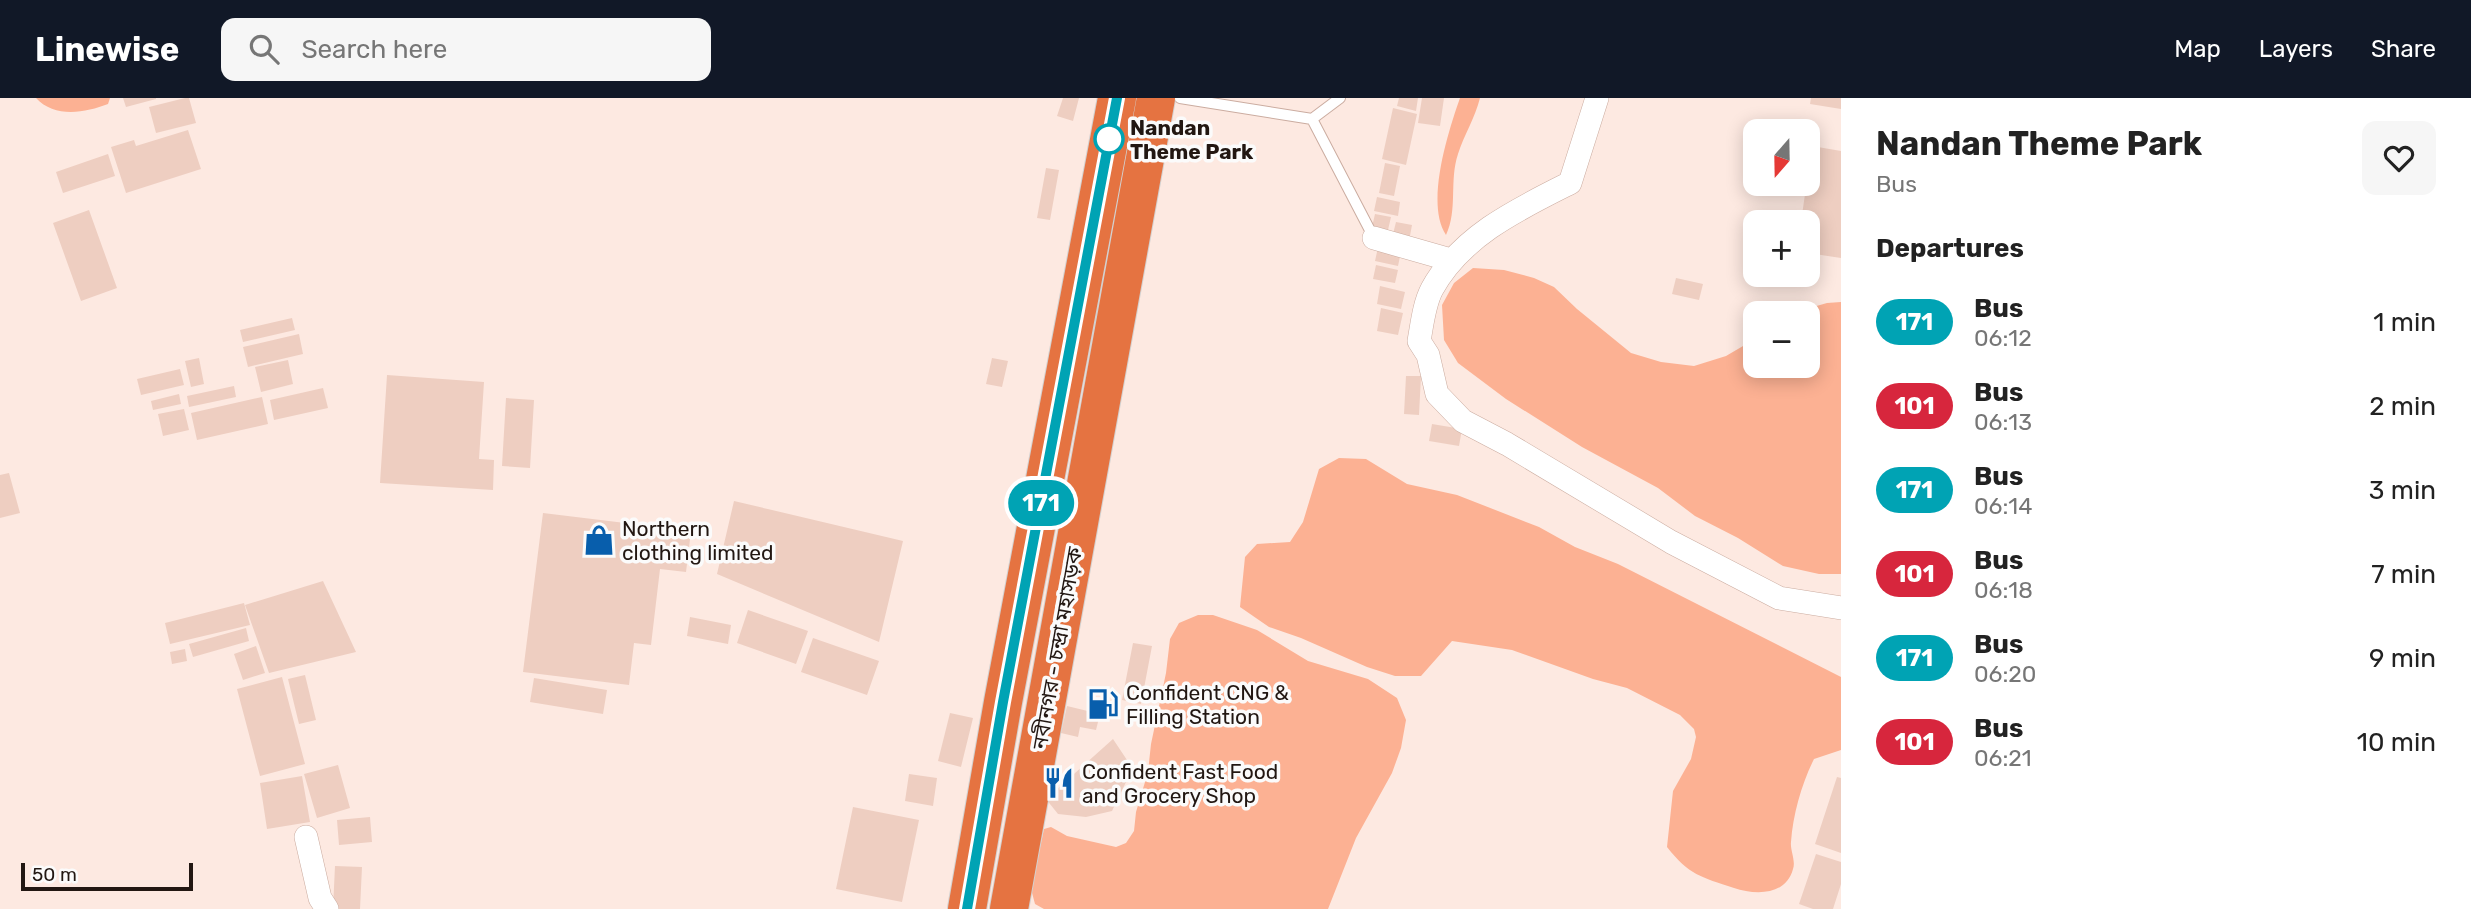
<!DOCTYPE html>
<meta charset="utf-8">
<style>
body{margin:0;font-family:Rubik,"Noto Sans Bengali",sans-serif;background:#f6f6f6;color:#222;height:100vh;display:flex;flex-direction:column;font-size:26px;white-space:nowrap}
*{box-sizing:border-box;margin:0}
p{font-size:23px;color:#767676}
.icon{flex:none;width:38px;height:38px;fill:none;stroke:currentColor;stroke-width:2;stroke-linecap:round;stroke-linejoin:round}
.map{position:relative;flex:1;overflow:hidden}
.details{display:flex;flex-direction:column;background:#fff;width:630px}
.details>*{flex:none}
.badge{padding:0 14px;border-radius:23px;font-size:24px;line-height:46px}
.needle{width:46px;rotate:200deg}
.buttons{position:absolute;left:1743px;top:21px;display:grid;gap:14px}
.buttons a{display:grid;place-items:center;width:77px;height:77px;border-radius:14px;background:#fff;box-shadow:0 4px 18px #0003;font-size:35px}
.scale{position:absolute;left:21px;bottom:18px;width:172px;box-sizing:border-box;padding-left:7px;border:4px solid #221712;border-top:0;font-size:19px;line-height:24px;white-space:nowrap;color:#221712;-webkit-text-stroke:5px #fbfbfb;paint-order:stroke}
.map>.badge{position:absolute;translate:-50% -50%;box-shadow:0 0 0 4px #fff}
h2{padding:0 35px;font-size:26px;line-height:63px}
.round{display:grid;place-items:center;flex:none;width:74px;height:74px;border-radius:14px;background:#f6f6f6}
.headline{display:flex;align-items:center;justify-content:space-between;height:119px;padding:0 35px}
h1{font-size:33px;font-weight:700;line-height:52px}
ul{padding:0;list-style:none}
li{display:flex;align-items:center;gap:21px;height:84px;padding:0 35px}
li div{flex:1}
li b{display:block;font-size:26px}
li em{font-style:normal}
li .badge{min-width:77px;font-weight:700;text-align:center}
header{display:flex;align-items:center;gap:42px;box-sizing:border-box;height:98px;padding:0 35px;background:#111827;color:#fff}
header strong{font-size:33px}
nav{display:flex;gap:38px;margin-inline-start:auto;font-size:24px}
.search{width:490px;height:63px;background:#f6f6f6;display:flex;align-items:center;gap:18px;box-sizing:border-box;padding:0 24px;border-radius:14px;color:#767676;font-size:26px}
main{display:flex;flex:1;min-height:0}
.map>svg:first-child{display:block}
</style>
<header>
<strong>Linewise</strong>
<div class="search"><svg class="icon" aria-label="search" viewBox="0 0 24 24"><circle cx="10" cy="10" r="6"/><path d="M15 15l6 6"/></svg>Search here</div>
<nav><a>Map</a><a>Layers</a><a>Share</a></nav>
</header>
<main>
<div class="map">
<svg width="1841" height="811" viewBox="0 0 1841 811">
<rect width="100%" height="100%" fill="#fde9e1"/>
<path fill="#fcb193" d="M36,0H110L108,6C85,15 54,20 36,0Z
M1460,0H1480C1475,20 1464,37 1458,56C1449,83 1458,112 1446,137C1425,106 1448,34 1460,0Z
M1473,170L1504,172L1534,180L1554,189L1577,211L1631,255L1661,264L1694,268L1726,258L1755,241V268H1808V215H1792L1827,205L1841,204V476H1819L1783,468L1738,440L1695,418L1658,390L1582,349L1506,301L1458,265L1444,242L1442,207L1454,185Z
M1339,360L1366,361L1407,386L1457,397L1539,429L1575,449L1618,466L1841,579V652L1814,661C1802,685 1793,716 1791,744C1790,752 1796,763 1793,771C1786,798 1755,797 1734,790C1701,779 1689,777 1667,749L1673,693L1691,661L1696,639L1694,631L1680,617L1627,590L1593,581L1512,552L1452,543L1421,578H1395L1367,569L1301,540L1269,529L1240,509L1245,459L1257,446L1290,444L1303,424L1319,371Z
M1198,517H1213L1257,532L1308,563L1368,581L1397,600L1406,622L1401,650L1392,675L1356,740L1328,811H1044L1035,806L1031,791L1044,731L1051,729L1067,738L1116,749L1126,745L1134,733L1136,714L1148,674L1151,646L1166,575L1170,541L1179,525Z"/>
<path fill="#eecec1" d="M123,0H156V1L126,9Z
M185,0H189L196,25L156,35L149,9Z
M1063,0H1079L1073,23L1057,18Z
M1399,0H1418L1416,13L1397,8Z
M1422,0H1444L1440,28L1418,25Z
M1811,0H1841V11L1810,6Z
M1393,10L1417,16L1406,67L1382,61Z
M188,32L201,71L126,95L111,49L134,42L136,48Z
M1812,48L1841,53V160L1808,155V124H1801Z
M108,56L115,78L63,95L56,74Z
M1385,65L1400,68L1394,98L1379,95Z
M1046,70L1059,72L1050,122L1037,120Z
M1377,99L1400,104L1398,118L1374,113Z
M89,112L117,190L81,203L53,125Z
M1375,116L1391,119L1388,132L1372,129Z
M1396,124L1412,127L1409,143L1392,140Z
M1379,145L1402,149L1398,168L1375,163Z
M1808,159L1818,161L1816,178L1808,177Z
M1376,167L1398,172L1395,185L1373,181Z
M1676,180L1703,186L1699,202L1672,196Z
M1380,188L1405,194L1401,211L1377,206Z
M1381,210L1403,215L1398,237L1377,233Z
M292,220L295,232L243,244L240,232Z
M299,236L303,256L248,269L243,249Z
M199,260L204,286L191,289L185,263Z
M992,260L1008,263L1002,289L986,286Z
M288,262L293,286L261,294L255,269Z
M180,271L184,287L141,297L137,281Z
M387,277L484,284L479,361L494,362L493,392L380,385Z
M1406,278H1421L1419,317L1404,316Z
M234,288L236,299L189,309L187,298Z
M323,290L328,310L274,322L270,302Z
M179,296L181,306L153,312L151,303Z
M262,299L268,326L197,342L191,315Z
M506,300L534,302L530,370L502,368Z
M184,311L189,332L163,338L158,316Z
M1432,326L1462,331L1459,348L1429,343Z
M9,375L20,415L0,420V377Z
M734,403L903,443L879,544L717,476Z
M543,415L691,433L686,474L660,471L651,547L634,545L629,587L523,574Z
M323,483L356,554L269,575L245,507Z
M244,505L250,527L170,546L165,525Z
M748,512L808,533L796,566L737,545Z
M690,519L731,527L728,546L687,538Z
M246,530L249,543L193,559L189,546Z
M813,540L879,563L867,597L801,574Z
M1133,545L1152,548L1141,606L1122,602Z
M256,548L265,575L243,582L234,556Z
M185,551L187,563L172,566L170,554Z
M305,577L316,622L299,626L288,581Z
M282,579L305,666L260,678L237,591Z
M534,580L607,592L603,616L530,604Z
M1067,608L1100,616L1096,632L1080,629L1078,639L1061,635Z
M950,615L973,620L961,669L938,663Z
M1113,641L1127,662V682L1112,713L1086,719L1058,716L1046,701Z
M338,667L350,710L317,720L304,676Z
M909,676L937,680L933,708L905,703Z
M302,678L310,724L267,731L260,685Z
M1837,679L1841,680V755L1815,746Z
M853,709L919,722L902,804L836,791Z
M370,719L372,744L339,747L337,722Z
M1816,756L1841,764V786L1833,811H1813L1799,806Z
M335,768L362,769L360,811H333Z"/>
<g fill="none" stroke-linecap="round" stroke-linejoin="round">
<defs>
<path id="lane" d="M1180,0L1312,21L1374,140
M1312,21L1340,0"/>
<path id="street" d="M1597,0L1570,85C1518,111 1461,138 1432,191C1424,206 1422,227 1419,243L1428,257L1437,296L1463,323L1507,346L1671,444L1779,500L1841,510
M1374,140L1451,162
M306,739L320,800L327,811"/>
<path id="highway" d="M967,811L1003,604L1117,0
M1009,811L1156,0"/>
</defs>
<use href="#lane" stroke="#cbaca0" stroke-width="12"/>
<use href="#street" stroke="#cbaca0" stroke-width="24"/>
<use href="#highway" stroke="#d3d1d0" stroke-width="40"/>
<use href="#lane" stroke="#fff" stroke-width="10"/>
<use href="#street" stroke="#fff" stroke-width="23"/>
<use href="#highway" stroke="#e57341" stroke-width="38"/>
</g>
<g fill="none" stroke-linecap="round" stroke-linejoin="round">
<defs>
<path id="line" d="M967,811L1003,604L1117,0"/>
</defs>
<use href="#line" stroke="#fff" stroke-width="16"/>
<use href="#line" stroke="#00a3b4" stroke-width="10"/>
</g>
<defs>
<symbol id="shop-bare" viewBox="-9 -9 18 18"><path d="M-5-2.5h2.3a2.7 3.5 0 0 1 5.4 0H5L5.5 6h-11ZM-1.5-2.5h3a1.5 2.3 0 0 0-3 0Z" fill="#085eac" stroke="#fbfbfb" stroke-width="2.5" paint-order="stroke"/></symbol>
<symbol id="fuel-bare" viewBox="-9 -9 18 18"><path d="M-5.5-6h7V0h2V4h1.3V-2.5L3-4.5l.8-.8L6-3V5H2.5V1h-1V6h-7ZM-4.2-4.7v3.2H.2V-4.7Z" fill="#085eac" stroke="#fbfbfb" stroke-width="2.5" paint-order="stroke"/></symbol>
<symbol id="restaurant-bare" viewBox="-9 -9 18 18"><path d="M-5-6h1v4h1v-4h1v4h1v-4h1v5L-1.5 .5V6h-2V.5L-5-1ZM5-6V6H3V1.5H1.5Q1.5-4 5-6Z" fill="#085eac" stroke="#fbfbfb" stroke-width="2.5" paint-order="stroke"/></symbol>
</defs>
<g fill-rule="evenodd">
<use href="#shop-bare" x="577" y="420" width="44" height="44"/>
<use href="#fuel-bare" x="1081" y="584" width="44" height="44"/>
<use href="#restaurant-bare" x="1037" y="663" width="44" height="44"/>
</g>
<circle fill="#fff" stroke="#00a3b4" stroke-width="3.5" cx="1109" cy="41" r="14"/>
<g text-anchor="middle" dominant-baseline="central" stroke-width="7" stroke-linejoin="round" paint-order="stroke">
<g font-size="21" font-weight="bold" fill="#221712" stroke="#fbfbfb" text-anchor="start">
<text x="1130" y="29">Nandan<tspan x="1130" dy="24">Theme Park</tspan></text>
</g>
<g font-size="21" fill="#221712" stroke="#fbfbfb" text-anchor="start">
<text x="622" y="430">Northern<tspan x="622" dy="24">clothing limited</tspan></text>
<text x="1126" y="594">Confident CNG &amp;<tspan x="1126" dy="24">Filling Station</tspan></text>
<text x="1082" y="673">Confident Fast Food<tspan x="1082" dy="24">and Grocery Shop</tspan></text>
</g>
<g font-size="21" fill="#221712" stroke="#fbfbfb">
<text transform="translate(1057 550) rotate(-80)">নবীনগর - চন্দ্রা মহাসড়ক</text>
</g>
</g>
</svg>
<div class="buttons">
<a><svg class="needle" viewBox="-14 -14 28 28"><path d="M0-13l5 13h-10z" fill="#e53935"/><path d="M0 13l5-13h-10z" fill="#767676"/></svg></a>
<a>+</a>
<a>−</a>
</div>
<div class="scale">50 m</div>
<b class="badge" style="left:1041px;top:405px;background:#00a3b4;color:#fff">171</b>
</div>
<section class="details">
<div class="headline"><div><h1>Nandan Theme Park</h1><p>Bus</p></div><a class="round"><svg class="icon" aria-label="heart" viewBox="0 0 24 24"><path d="M12 20l-8-8c-3-5 5-10 8-4 3-6 11-1 8 4z"/></svg></a></div>
<h2>Departures</h2>
<ul>
<li><span class="badge" style="background:#00a3b4;color:#fff">171</span><div><b>Bus</b><p>06:12</p></div><em>1 min</em></li>
<li><span class="badge" style="background:#d7263d;color:#fff">101</span><div><b>Bus</b><p>06:13</p></div><em>2 min</em></li>
<li><span class="badge" style="background:#00a3b4;color:#fff">171</span><div><b>Bus</b><p>06:14</p></div><em>3 min</em></li>
<li><span class="badge" style="background:#d7263d;color:#fff">101</span><div><b>Bus</b><p>06:18</p></div><em>7 min</em></li>
<li><span class="badge" style="background:#00a3b4;color:#fff">171</span><div><b>Bus</b><p>06:20</p></div><em>9 min</em></li>
<li><span class="badge" style="background:#d7263d;color:#fff">101</span><div><b>Bus</b><p>06:21</p></div><em>10 min</em></li>
</ul>
</section>
</main>
